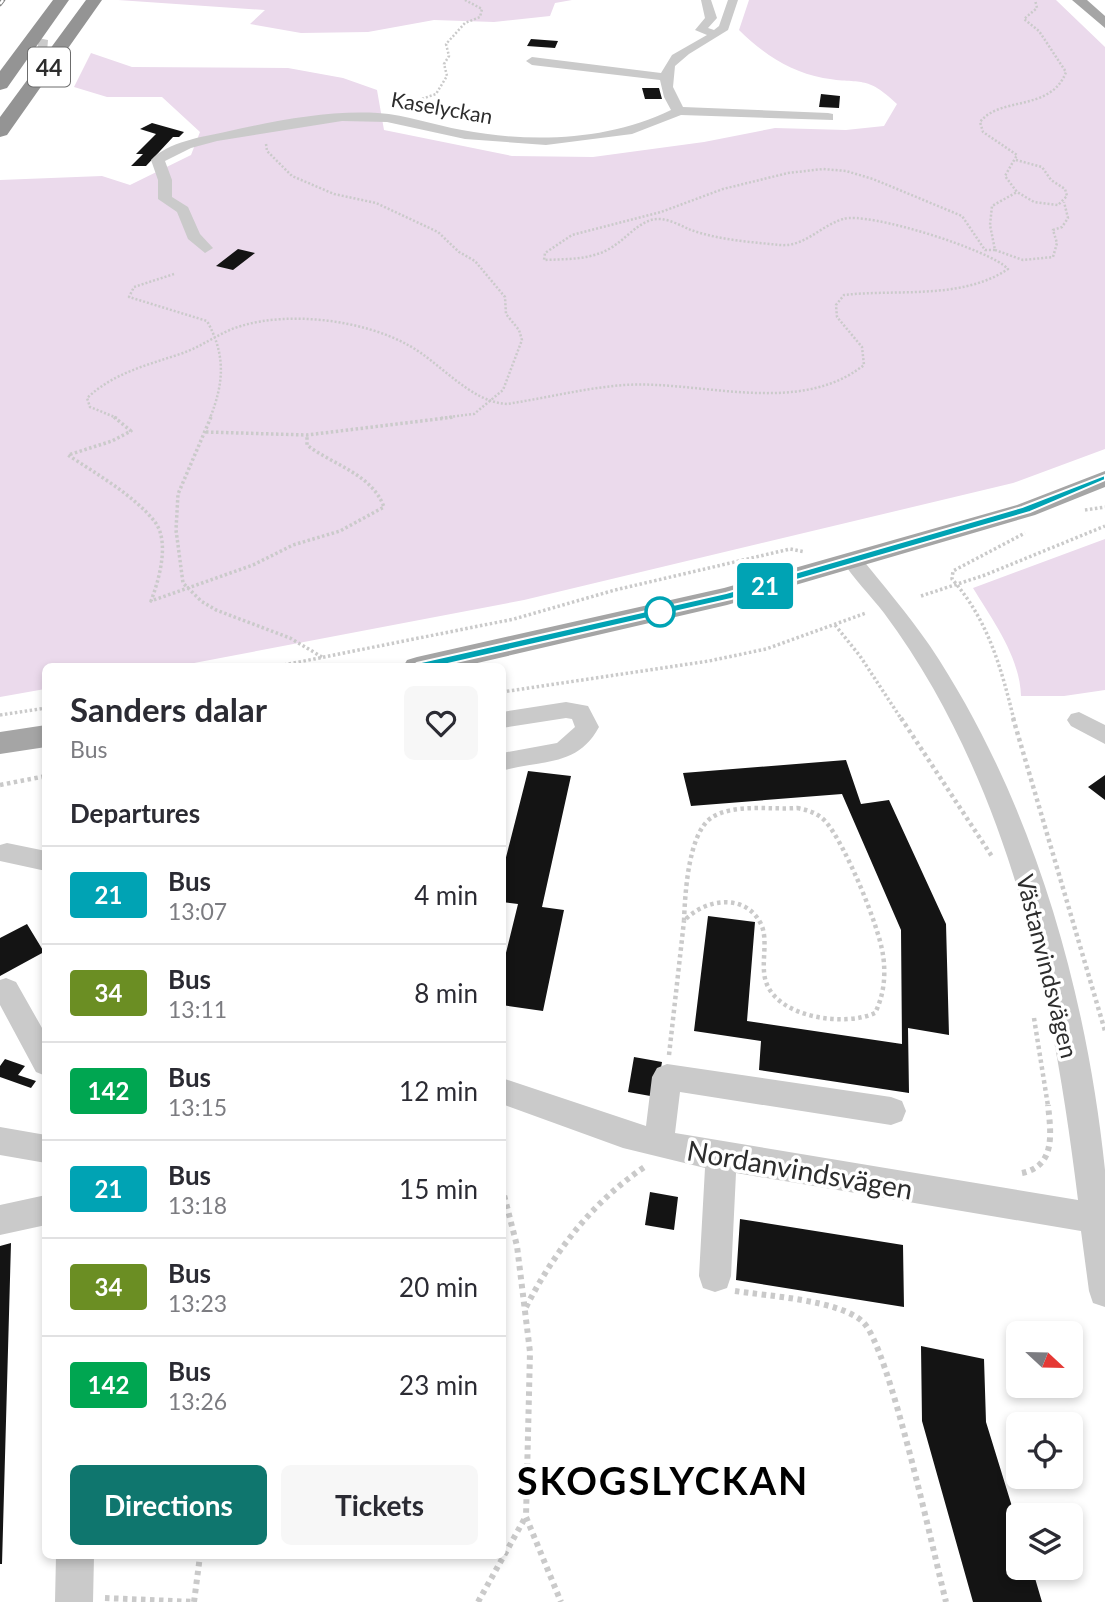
<!DOCTYPE html>
<meta charset="utf-8">
<style>
body{margin:0;font-family:Lato,sans-serif;background:#f7f7f7;color:#2b2b33;height:100vh;display:flex;flex-direction:column;font-size:26px;white-space:nowrap}
*{box-sizing:border-box;margin:0}
p{font-size:23px;color:#7c7c81}
.icon{flex:none;width:38px;height:38px;fill:none;stroke:currentColor;stroke-width:2;stroke-linecap:round;stroke-linejoin:round}
.map{position:relative;flex:1;overflow:hidden}
.sheet{position:absolute;left:42px;top:663px;width:464px;height:896px;display:flex;flex-direction:column;background:#fff;border-radius:10px;box-shadow:0 4px 10px #0003}
.sheet>*{flex:none}
.badge{padding:0 14px;border-radius:5px;font-size:24px;line-height:46px}
.needle{width:46px;rotate:112deg}
.fabs{position:absolute;left:1006px;top:1321px;display:grid;gap:14px}
.fabs a{display:grid;place-items:center;width:77px;height:77px;border-radius:10px;background:#fff;box-shadow:0 4px 10px #0003;font-size:35px}
.map>.badge{position:absolute;translate:-50% -50%;box-shadow:0 0 0 4px #fff}
h2{padding:0 28px;font-size:26px;line-height:63px}
.round{display:grid;place-items:center;flex:none;width:74px;height:74px;border-radius:10px;background:#f7f7f7}
.summary{display:flex;align-items:center;justify-content:space-between;height:119px;padding:0 28px}
h1{font-size:33px;font-weight:700;line-height:52px}
.button{display:flex;gap:14px;margin-top:auto;padding:14px 28px}
.button a{flex:1;height:80px;border-radius:10px;background:#0f766e;color:#fff;font-size:28px;font-weight:700;line-height:80px;text-align:center}
.button a+a{background:#f7f7f7;color:#2b2b33}
ul{padding:0;list-style:none}
li{display:flex;align-items:center;gap:21px;height:98px;padding:0 28px;border-top:2px solid #e1e1e2}
li div{flex:1}
li b{display:block;font-size:26px}
li em{font-style:normal}
li .badge{min-width:77px;font-weight:700;text-align:center}
.map>svg:first-child{display:block}
</style>
<div class="map">
<svg width="1105" height="1602" viewBox="0 0 1105 1602">
<rect width="100%" height="100%" fill="#fff"/>
<path fill="#ebdaec" d="M118,0H572L555,3L550,16L494,22L434,20L368,32L301,33L250,24L265,10Z
M749,0H1056L1105,47V449L1013,483L524,600L173,667H46L45,689L0,697V180L102,176L130,185L191,155L200,132L162,97H107L74,87L91,53L132,67L288,68L343,78L377,90L384,130L512,156L593,157L704,142L775,128L846,130L884,126L897,104C865,74 863,85 823,78C790,72 762,53 739,30Z
M1105,539V690L1064,696H1021C1020,657 993,621 973,588Z"/>
<path fill="#141414" d="M531,39L558,41L555,48L527,46Z
M642,88H659L662,99H645Z
M821,94L840,96L839,108L819,107Z
M152,123L184,132L179,137H173L146,166H131L143,154H136L156,134L140,129Z
M238,249L255,253L233,270L216,266Z
M846,760L861,804L889,800L946,924L949,1035L908,1028L909,1093L759,1070L761,1041L694,1031L708,916L755,922L747,1021L902,1044L901,930L842,794L691,806L683,773Z
M528,771L571,776L542,907L564,910L543,1011L502,1005V969L518,904L502,902V873Z
M1105,775V800L1088,787Z
M27,924L44,952L0,976V938Z
M634,1057L662,1062L656,1097L628,1092Z
M5,1059L25,1066L18,1075L36,1081L31,1088L0,1077V1066Z
M650,1192L678,1197L674,1230L645,1225Z
M740,1219L903,1245L904,1307L736,1280Z
M11,1243L2,1564H0V1246Z
M921,1346L984,1359L986,1422L1018,1526V1568H1032L1042,1602H973L922,1421Z"/>
<g fill="none" stroke-linecap="round" stroke-linejoin="round">
<path stroke="#cacaca" stroke-width="2.5" stroke-dasharray="2 2" stroke-linecap="butt" d="M407,104L436,94L447,76L444,64L449,56L446,44L465,23L480,17L482,9L465,0
M266,144L267,151L292,176L334,194L376,203L438,232L459,252L475,261L505,297L506,314L519,330L522,340L503,390L474,414L440,418
M1016,160L1042,167L1051,180L1065,189L1067,196L1058,205L1034,202L1017,192
M995,250L1023,260L1053,257L1057,243L1053,230L1062,227L1068,218L1064,202
M174,274L134,287L129,297L207,321C226,355 224,383 210,418
M117,418L90,407L87,398C115,372 148,365 183,353C203,346 220,332 241,326C290,311 363,320 408,345C440,362 470,402 507,404C546,398 585,388 624,385C701,380 798,417 864,365L862,347L837,317L836,305L844,295C897,289 962,300 1008,269C991,250 867,211 843,219C820,226 805,247 780,245C751,242 719,240 691,230C679,225 665,216 651,220C635,225 622,243 607,250C588,260 565,259 544,260L545,253L572,235L661,212L723,189L788,173L823,169L846,171L873,179L962,216L985,250H995L990,225L992,206L1017,192L1005,176L1017,155L983,132L980,122C1000,96 1051,112 1066,72L1039,31L1024,19L1037,8L1035,0"/>
<path stroke="#cacaca" stroke-width="3.5" stroke-dasharray="2.5 2.5" stroke-linecap="butt" d="M114,417L131,431L112,441L68,455C95,473 135,496 155,522C170,542 159,580 151,601L253,565L293,545L340,531L384,507C372,474 333,465 307,445V435
M211,417L178,494L176,530L183,583L201,601L216,610L290,638L322,657
M206,432L307,435L454,417
M1085,510L1105,507
M921,596L985,575L1105,526
M835,625L860,656L902,720
M274,667L514,619L615,590L790,549L805,552
M502,692L709,661L766,649L866,613
M0,715L46,708
M1014,720C1001,667 988,620 952,579L953,571L1025,533"/>
<path stroke="#cacaca" stroke-width="4.5" stroke-dasharray="3.5 3.5" stroke-linecap="butt" d="M901,718L993,858
M1013,718L1105,1031
M0,785L46,776
M797,808C808,810 818,813 826,822C845,844 879,926 883,955C886,975 884,995 875,1013C845,1027 778,1018 766,982C760,964 769,941 761,924C745,892 704,899 684,921C685,895 688,834 711,818C733,803 772,810 797,808Z
M1034,1018L1048,1106
M669,1055L684,921"/>
<path stroke="#cacaca" stroke-width="6" stroke-dasharray="4.5 4.5" stroke-linecap="butt" d="M1022,1173C1056,1166 1051,1133 1048,1105
M502,1187L517,1246L530,1352L526,1517L561,1602
M735,1291C767,1296 840,1300 863,1322C889,1346 934,1555 946,1602
M526,1307C555,1251 593,1201 646,1166
M105,1598L195,1602
M194,1602L200,1556
M478,1602L525,1518"/>
<path fill="#cacaca" fill-rule="evenodd" d="M701,0H711L717,18L708,28L714,30L719,26L728,0H738L728,30L689,54L675,66L673,87L683,107L828,113L833,114V120L681,115L632,134L546,145L465,139L387,122L342,121L217,141L191,148L165,161L172,180V197L188,207L200,234L213,248L205,253L188,239L177,212L158,199V180L151,160C168,142 201,137 225,132C275,121 327,110 378,113C407,115 434,125 462,130C530,143 608,141 671,110L664,97L660,80L532,65L526,61L532,57L661,73L672,55L707,35L695,30L705,18Z
M33,37L48,40L47,52L59,55V61L37,57L38,44L27,40Z
M851,553L858,554C883,585 908,614 930,646C1032,799 1086,988 1105,1170C1105,1215 1105,1262 1105,1307L1093,1303L1089,1291L1081,1231L736,1173L731,1276L727,1288L715,1292L703,1288L699,1276L705,1168L623,1148L502,1104V1078L646,1126L652,1077L657,1068L667,1064L891,1097L902,1101L906,1111L902,1121L891,1125L680,1092L675,1133L1078,1200C1056,1022 1023,847 933,688C918,662 902,637 884,613C870,595 853,578 841,559Z
M566,702L588,706L599,727C577,768 541,759 502,771V753L557,743L575,727L572,719L566,718L502,728V712Z
M1079,712L1105,725V744L1071,726L1067,720L1071,714Z
M7,843L46,851V871L0,861V845Z
M6,978L16,982L46,1035V1076L36,1072L0,1005V980Z
M0,1127L46,1135V1163L0,1155Z
M46,1195V1225L0,1235V1205Z
M56,1556H94L93,1602H55Z"/>
<path fill="#a5a5a5" fill-rule="evenodd" d="M1072,0H1087L1105,16V28Z
M1105,471V487L1035,515L727,605L460,667H403L407,660L417,657L724,588L1017,505Z
M46,725V747L0,754V732Z"/>
<path fill="#949494" fill-rule="evenodd" d="M53,0H69L7,88L0,90V71Z
M86,0H102L7,135L0,137V117Z"/>
<defs>
<path id="rail" d="M0,4L3,0"/>
</defs>
<use href="#rail" stroke="#828282" stroke-width="4.5"/>
<use href="#rail" stroke="#fff" stroke-width="2.5" stroke-dasharray="8" stroke-linecap="butt"/>
</g>
<path fill="#00a3b4" stroke="#fff" stroke-width="2" d="M1105,475V480L1030,512L731,599L417,671L411,667L417,663L726,593L1022,507Z"/>
<circle fill="#fff" stroke="#00a3b4" stroke-width="3.5" cx="660" cy="612" r="14"/>
<g text-anchor="middle" dominant-baseline="central" stroke-width="7" stroke-linejoin="round" paint-order="stroke">
<g font-size="21" fill="#2d2d2d" stroke="#fff">
<text transform="translate(442 107) rotate(10)">Kaselyckan</text>
</g>
<rect fill="#fff" stroke="#6c6c6c" stroke-width="2" x="28" y="47.5" width="42" height="39" rx="5"/>
<g font-size="23" font-weight="bold" fill="#2d2d2d">
<text x="49" y="67">44</text>
</g>
<g font-size="24" fill="#2d2d2d" stroke="#fff">
<text transform="translate(1048 966) rotate(76)">Västanvindsvägen</text>
</g>
<g font-size="28" fill="#2d2d2d" stroke="#fff">
<text transform="translate(800 1169) rotate(10)">Nordanvindsvägen</text>
</g>
<g font-size="38" font-weight="bold" letter-spacing="2" fill="#000" stroke="#fff">
<text x="663" y="1480">SKOGSLYCKAN</text>
</g>
</g>
</svg>
<div class="fabs">
<a><svg class="needle" viewBox="-14 -14 28 28"><path d="M0-13l5 13h-10z" fill="#e53935"/><path d="M0 13l5-13h-10z" fill="#7c7c81"/></svg></a>
<a><svg class="icon" aria-label="locate" viewBox="0 0 24 24"><circle cx="12" cy="12" r="6"/><path d="M12 2v4M12 18v4M2 12h4M18 12h4"/></svg></a>
<a><svg class="icon" aria-label="layers" viewBox="0 0 24 24"><path d="M12 4l9 5-9 5-9-5zM3 14l9 5 9-5"/></svg></a>
</div>
<b class="badge" style="left:765px;top:586px;background:#00a3b4;color:#fff">21</b>
<section class="sheet">
<div class="summary"><div><h1>Sanders dalar</h1><p>Bus</p></div><a class="round"><svg class="icon" aria-label="heart" viewBox="0 0 24 24"><path d="M12 20l-8-8c-3-5 5-10 8-4 3-6 11-1 8 4z"/></svg></a></div>
<h2>Departures</h2>
<ul>
<li><span class="badge" style="background:#00a3b4;color:#fff">21</span><div><b>Bus</b><p>13:07</p></div><em>4 min</em></li>
<li><span class="badge" style="background:#6b8e23;color:#fff">34</span><div><b>Bus</b><p>13:11</p></div><em>8 min</em></li>
<li><span class="badge" style="background:#00a651;color:#fff">142</span><div><b>Bus</b><p>13:15</p></div><em>12 min</em></li>
<li><span class="badge" style="background:#00a3b4;color:#fff">21</span><div><b>Bus</b><p>13:18</p></div><em>15 min</em></li>
<li><span class="badge" style="background:#6b8e23;color:#fff">34</span><div><b>Bus</b><p>13:23</p></div><em>20 min</em></li>
<li><span class="badge" style="background:#00a651;color:#fff">142</span><div><b>Bus</b><p>13:26</p></div><em>23 min</em></li>
</ul>
<div class="button"><a>Directions</a><a>Tickets</a></div>
</section>
</div>
